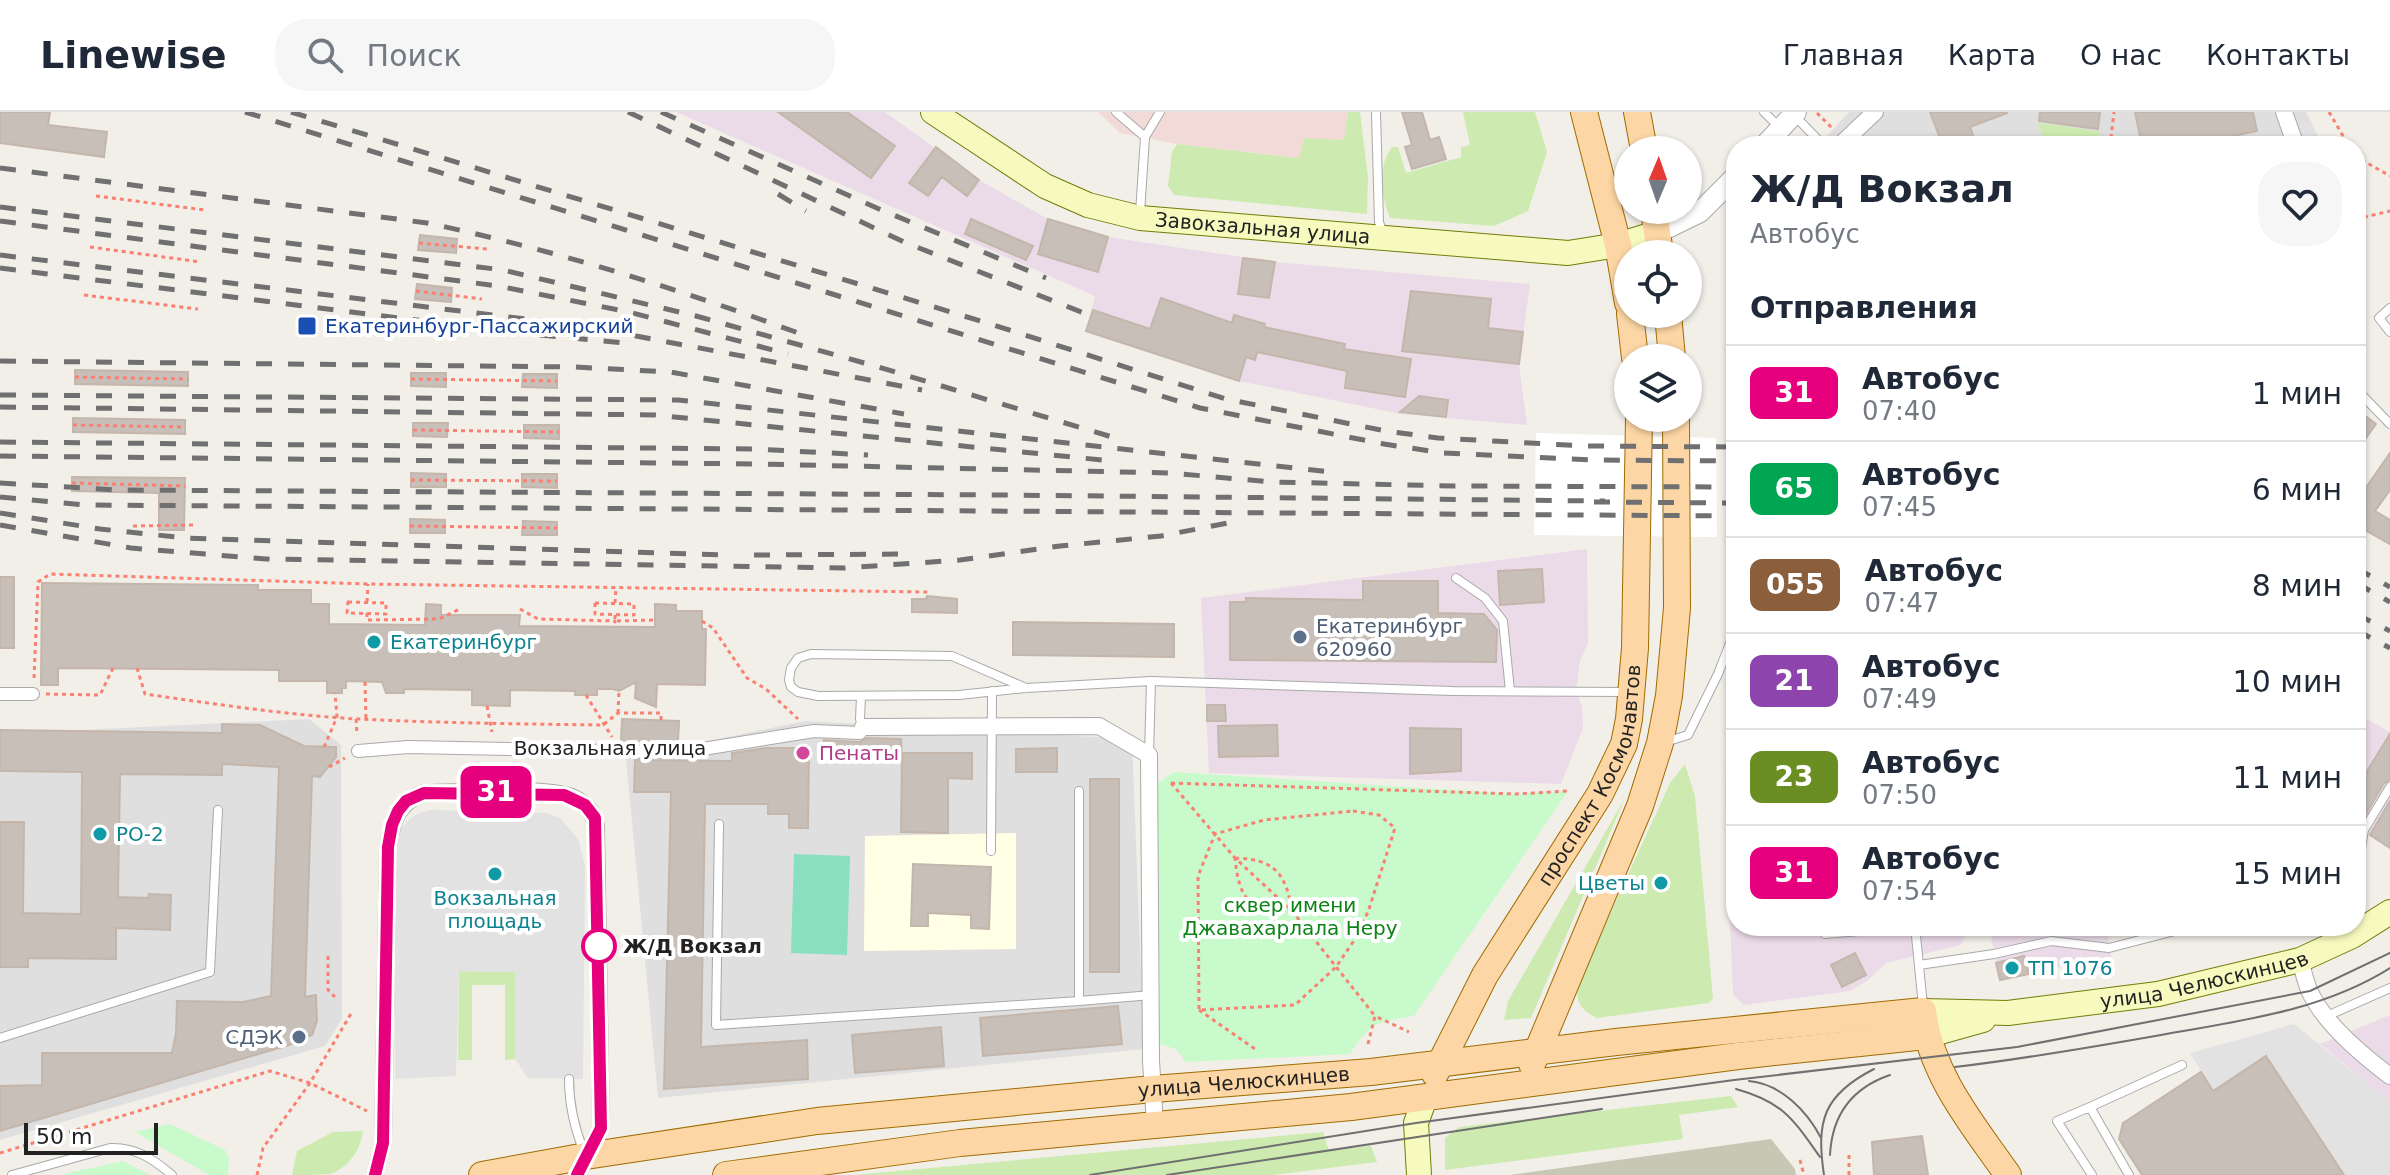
<!DOCTYPE html>
<html lang="ru">
<meta charset="utf-8">
<style>
body{margin:0;font-family:"DejaVu Sans",sans-serif;background:#f6f6f7;color:#1f2937;height:100vh;display:flex;flex-direction:column;font-size:30px;white-space:nowrap}
*{box-sizing:border-box;margin:0}
p{font-size:26px;color:#747a83}
.icon{flex:none;width:44px;height:44px;fill:none;stroke:currentColor;stroke-width:2;stroke-linecap:round;stroke-linejoin:round}
.map{position:relative;flex:1;overflow:hidden}
.details{position:absolute;left:1726px;top:24px;width:640px;height:800px;display:flex;flex-direction:column;background:#fff;border-radius:32px;box-shadow:0 2px 6px #0004}
.details>*{flex:none}
.badge{padding:0 16px;border-radius:12px;font-size:28px;line-height:52px}
.needle{width:52px;rotate:2deg}
.tools{position:absolute;left:1614px;top:24px;display:grid;gap:16px}
.tools a{display:grid;place-items:center;width:88px;height:88px;border-radius:50%;background:#fff;box-shadow:0 2px 6px #0004;font-size:40px}
.scale{position:absolute;left:24px;bottom:20px;width:134px;box-sizing:border-box;padding-left:8px;border:4px solid #222;border-top:0;font-size:22px;line-height:28px;white-space:nowrap;color:#222;-webkit-text-stroke:6px #fff;paint-order:stroke}
.map>.badge{position:absolute;translate:-50% -50%;box-shadow:0 0 0 4px #fff}
h2{padding:0 24px;font-size:30px;line-height:72px}
.round{display:grid;place-items:center;flex:none;width:84px;height:84px;border-radius:32px;background:#f6f6f7}
.headline{display:flex;align-items:center;justify-content:space-between;height:136px;padding:0 24px}
h1{font-size:38px;font-weight:800;line-height:60px}
ul{padding:0;list-style:none}
li{display:flex;align-items:center;gap:24px;height:96px;padding:0 24px;border-top:2px solid #e0e1e3}
li div{flex:1}
li b{display:block;font-size:30px}
li em{font-style:normal}
li .badge{min-width:88px;font-weight:700;text-align:center}
header{display:flex;align-items:center;gap:48px;box-sizing:border-box;height:112px;padding:0 40px;background:#fff;border-bottom:2px solid #e0e1e3}
header strong{font-size:38px}
nav{display:flex;gap:44px;margin-inline-start:auto;font-size:28px}
.search{width:560px;height:72px;background:#f6f6f7;display:flex;align-items:center;gap:20px;box-sizing:border-box;padding:0 28px;border-radius:32px;color:#747a83;font-size:30px}
.map>svg:first-child{display:block}
</style>
<header>
<strong>Linewise</strong>
<div class="search"><svg class="icon" aria-label="search" viewBox="0 0 24 24"><circle cx="10" cy="10" r="6"/><path d="M15 15l6 6"/></svg>Поиск</div>
<nav><a>Главная</a><a>Карта</a><a>О нас</a><a>Контакты</a></nav>
</header>
<div class="map">
<svg width="2390" height="1063" viewBox="0 0 2390 1063">
<rect width="100%" height="100%" fill="#f2efe9"/>
<path fill="#e0dfdf" d="M1849,0H2306L2323,34H1818Z
M2356,105L2363,127V157L2356,170Z
M309,607L341,633L342,907L325,934L0,1028V622Z
M805,609L1132,627L1144,937L658,986L626,646Z"/>
<path fill="#f2dad9" d="M1098,0H1348L1344,29L1304,26L1300,46L1177,32L1120,21Z"/>
<path fill="#ebdbe8" d="M676,0H885L979,68L1048,107L1108,125L1275,150L1530,172L1519,252L1527,313L1401,302L1239,269L1086,219L1095,184Z
M1587,437L1588,531L1580,549L1576,578L1582,595L1583,616L1561,672L1209,661L1201,486Z
M1736,552V814H1971L1961,833L1886,851L1867,869L1850,879L1744,893L1733,883L1725,685L1728,579Z
M2356,601L2390,620L2388,735L2359,712L2356,733Z
M1984,814H2152L2108,825L2111,845L2000,868L1990,819H1985Z
M2390,903V990L2320,932Z"/>
<path fill="#ffffe5" d="M1016,721V837L864,839L865,724Z"/>
<path fill="#c7c7b4" d="M1771,1027L1795,1057L1796,1063H1510Z"/>
<path fill="#cdebb0" d="M1348,0H1360L1368,65L1367,102L1174,83L1168,74L1172,40L1177,32L1299,46L1304,26L1344,28Z
M1463,0H1535L1547,40L1528,99L1494,114L1390,106C1381,84 1377,55 1392,35H1398L1406,61L1461,45V35L1470,33Z
M2038,11L2098,19L2101,28L2085,34L2080,29L2061,33L2058,26L2045,31Z
M1685,652L1695,684L1713,886L1709,891L1597,906C1580,898 1574,888 1579,870L1670,671Z
M1625,686L1531,906L1504,908L1508,889Z
M459,859L516,860L515,947L505,948V873H472V948H458Z
M1731,984L1738,995L1679,1003L1683,1027L1445,1058V1026L1459,1015Z
M363,1019C361,1037 349,1056 330,1062C319,1063 303,1063 292,1063L297,1039L333,1020Z
M1323,1020L1329,1039L1371,1034L1377,1050L1273,1063H853Z"/>
<path fill="#c8facc" d="M1174,660L1516,682L1568,679L1414,904C1376,911 1372,908 1350,942L1186,950L1176,937L1156,931L1155,899L1160,892V851L1153,843L1155,673Z
M170,1012L225,1038L229,1047L228,1063H209L135,1020Z
M123,1049L150,1063H59Z"/>
<path fill="#88e0be" d="M794,742L850,744L847,843L791,841Z"/>
<path fill="#e2e2e2" d="M2309,8L2321,34H2308L2298,13Z
M430,698L548,701L561,707L578,727L585,754L583,967L528,966L515,947V860L459,859L456,964L395,967L394,738L398,722L407,709L417,702Z
M2294,912L2390,990V1063H2344L2267,944L2213,979L2190,941Z"/>
<path fill="#fff" d="M1536,321L1716,326L1717,425L1534,423Z"/>
<path fill="#c7bfb8" stroke="#c4b6ab" stroke-width="2" d="M0,0H50L48,13L107,20L104,45L0,31Z
M778,0H847L895,34L871,66Z
M1402,0H1422L1430,28L1439,25L1446,47L1412,57L1405,35L1412,33Z
M1930,0H2006L2007,1L1970,15L1977,34H1943Z
M2040,0H2100L2098,17L2039,9Z
M2135,0H2253L2257,19L2186,34H2142Z
M936,35L979,68L967,84L942,65L928,84L909,71Z
M971,107L1033,134L1026,148L965,122Z
M1048,107L1108,125L1098,160L1038,142Z
M420,123L457,127L456,141L418,138Z
M1243,146L1275,150L1269,186L1238,182Z
M417,172L452,176L451,190L415,187Z
M1411,179L1491,187L1488,216L1523,220L1519,252L1402,239Z
M1161,186L1232,211L1234,203L1265,212L1264,215L1345,232L1344,237L1411,247L1405,285L1345,276L1347,259L1257,240L1255,248L1246,245L1239,269L1086,219L1093,198L1150,217Z
M75,258L188,260V274L75,272Z
M411,261H446V275L411,274Z
M523,262H557V276L522,275Z
M1419,284L1448,288L1446,305L1400,300Z
M2356,297L2376,312L2356,340Z
M73,306L185,308V322L73,320Z
M413,311H448L447,325L413,324Z
M524,313H559V327L524,326Z
M2390,341V378L2375,399L2390,408V432L2356,413V390Z
M411,361L446,362V375H411Z
M522,362H557V376L522,375Z
M72,365L185,366L184,418H159V381L72,379Z
M410,407L445,408V421H410Z
M523,409L557,410V423H522Z
M1542,457L1544,490L1500,493L1498,459Z
M0,465H14V536H0Z
M1363,469H1438V501L1484,502L1497,518L1496,550L1230,548V490H1246V486L1363,488Z
M42,471L258,473V478H311V492H329V512L425,513L426,492L441,493V503H520L519,514L655,515V492L676,493V499H702V517H706L705,573L657,572L656,595L635,586L636,570L619,579L613,577H597V583H575V579L510,578V594L472,593V578L404,577V581H386L382,570L346,569V576H342V581H327V569H279V558L58,556V573H41Z
M927,484L957,487V501L912,500V487H926Z
M1013,510L1174,512V545L1013,543Z
M1207,593H1225L1226,609H1207Z
M622,607L679,609L678,630H621Z
M222,612L260,613L304,634L336,635V645L320,665L312,664L305,885L316,883L317,909L312,923L289,933L0,1019V974L42,973V941H172L176,921L177,889L243,890L271,884L279,655L222,652V663L120,662L118,785L148,786L149,782L171,783L170,818L116,816V847L28,846V855H0V710H24L23,801L81,802L82,660L0,659V618L222,621Z
M1277,613L1278,644L1219,645L1218,614Z
M1410,616L1461,617V659L1410,662Z
M2390,622V668L2384,671L2360,712L2356,710V677Z
M867,626L901,627L902,649L824,648V628L860,630Z
M766,636H809L808,716H789V702H768V692H705L701,935L807,928L808,967L664,977L671,680H634L635,648L732,649V641Z
M1057,636V660H1016V637Z
M902,641H972V667L948,666V721L901,720Z
M1090,667H1119V860H1090Z
M2390,689V736L2370,723Z
M913,752L991,755L989,817L971,816V803L928,801V814H911Z
M1855,841L1866,863L1842,875L1831,853Z
M2024,844L2029,862L2000,868L1996,851Z
M1118,894L1122,932L983,944L980,906Z
M941,915L944,954L855,961L852,923Z
M2266,944L2344,1063H2142L2119,1027L2123,1011L2201,960L2213,979Z
M1922,1024L1928,1063H1874L1872,1030Z"/>
<g fill="none" stroke-linecap="round" stroke-linejoin="round">
<defs>
<path id="service" d="M1116,0L1145,25
M1376,0L1379,110L1383,122
M1764,0L1780,16
M1794,3L1824,34
M1140,101L1145,25L1160,0
M2390,196L2379,206L2390,220
M2356,277L2390,312
M1456,466L1485,486L1503,509L1510,579
M1026,576L952,544L811,542L798,546L791,556L789,568L791,575L798,580L818,584L959,583L1026,576L1151,569L1452,579L1627,580
M861,584L860,607L863,615
M1665,630L1688,623L1718,562L1736,516
M1149,643L1151,569
M719,712L716,913L1079,889V679
M991,739L992,579
M2356,766L2364,718L2390,675
M1825,814V822L1915,814
M1915,814L1923,894
M1919,853L1994,842L2051,829L2109,836L2194,814
M1079,889L1152,883
M2327,904L2390,876
M0,926L210,860L218,698
M569,967C569,993 574,1015 584,1040
M2090,995L2057,1009L2092,1063
M12,1063L110,1036C136,1035 153,1047 172,1063
M2129,1063L2090,995L2182,953"/>
<path id="pedestrian" d="M0,582H33
M358,639L408,635L662,640L703,637L814,619L860,621"/>
<path id="minor" d="M2284,0L2296,34
M1839,34L1875,0
M863,615L1099,614L1149,643L1151,949L1155,1013
M2300,848C2303,858 2305,868 2309,878C2323,910 2362,943 2390,964
M375,1063L383,1031L388,735C392,710 397,690 424,681C458,681 546,674 574,686C586,692 594,700 596,714L601,1016L577,1063"/>
<path id="tertiary" d="M1764,34L1796,0
M1657,121L1700,100L1736,64"/>
<g id="secondary">
<path id="s1" d="M933,0L1045,74L1088,93L1140,106L1568,141L1618,133L1657,121"/>
<path id="s2" d="M1923,899L2008,901L2158,882L2300,848L2352,824L2390,800"/>
<path d="M1926,924L1983,908"/>
<path d="M1419,1063L1416,1011L1425,986"/>
</g>
<g id="primary">
<path d="M1584,0L1618,133L1628,191"/>
<path d="M1637,0L1644,38"/>
<path d="M1654,98L1660,142"/>
<path d="M1630,202L1635,246"/>
<path d="M1668,202L1672,246"/>
<path d="M1532,952L1640,694L1660,631L1669,584L1677,496L1676,306"/>
<path id="s3" d="M1435,962L1485,863L1600,682L1624,632L1629,607L1635,536L1639,306"/>
<path id="s4" d="M482,1063L586,1044L817,1009L1153,977L1371,960L1616,930L1923,899C1930,962 1973,1013 2008,1063"/>
<path d="M726,1063L960,1031L1351,995L1738,944L1926,924"/>
</g>
</defs>
<use href="#service" stroke="#a9a9a9" stroke-width="10"/>
<use href="#pedestrian" stroke="#a9a9a9" stroke-width="14"/>
<use href="#minor" stroke="#a9a9a9" stroke-width="18"/>
<use href="#tertiary" stroke="#a9a9a9" stroke-width="22"/>
<use href="#secondary" stroke="#707d05" stroke-width="26"/>
<use href="#primary" stroke="#a06b00" stroke-width="28"/>
<path stroke="#fa8072" stroke-width="3" stroke-dasharray="4 4" stroke-linecap="butt" d="M2329,0L2349,34
M1817,1L1834,18
M2020,34L2035,28L2038,34
M2110,34L2114,0
M2356,42L2362,48L2390,64
M96,84L205,98
M2356,107L2390,99
M419,131L487,137
M90,135L201,150
M416,179L482,187
M84,183L198,197
M75,265L188,267
M411,267L557,269
M73,313L185,315
M413,318L559,320
M411,368L557,369
M72,371L185,374
M133,414L194,413
M410,414L557,416
M348,490L386,491V502L347,501Z
M367,490L368,472
M595,491L634,492V503L595,502Z
M615,491L616,476
M520,497L538,507L615,509L614,515
M367,501V508L439,507L460,497
M615,503V509L655,508
M702,509L713,516L747,566L766,577L798,607
M137,556L145,582C215,592 287,603 358,607C440,611 522,612 603,613L618,601H661V609
M34,566L38,470L50,462L368,472L928,480
M365,570L366,607
M46,582L100,583L113,556
M586,583L612,625
M487,594L492,620
M618,601L619,579
M356,607L357,623
M324,635L337,605L335,581
M329,655L345,646
M1171,671L1516,682L1568,679
M1171,671L1235,746L1292,799L1375,904
M1353,699L1379,703L1395,716L1368,800L1353,830L1336,855L1295,893L1199,898L1198,764L1215,722L1264,708Z
M1235,746C1274,747 1286,761 1292,799C1249,800 1239,787 1235,746Z
M328,844V878L335,885
M1199,898L1255,937
M1368,932L1375,904L1409,920
M0,1041L270,959L310,971L352,900
M1800,1048L1804,1063
M257,1063L263,1036L310,971L367,999
M1849,1063V1042"/>
<use href="#service" stroke="#fff" stroke-width="8"/>
<use href="#pedestrian" stroke="#fff" stroke-width="12"/>
<use href="#minor" stroke="#fff" stroke-width="16"/>
<use href="#tertiary" stroke="#fff" stroke-width="20"/>
<use href="#secondary" stroke="#f7fabf" stroke-width="24"/>
<use href="#primary" stroke="#fcd6a4" stroke-width="26"/>
<path stroke="#707070" stroke-width="2" d="M1955,955C2024,947 2093,935 2161,923C2239,909 2322,899 2390,856
M1749,969C1781,972 1807,999 1821,1026
M1736,977C1783,990 1793,1007 1820,1045
M1830,1043C1832,1003 1852,976 1890,963
M1090,1063L1416,1011L1734,968L2017,935L2310,879L2390,841
M1167,1063L1602,997
M1824,1063C1816,1009 1823,983 1874,957"/>
<path stroke="#707070" stroke-width="5" stroke-dasharray="16 16" stroke-linecap="butt" d="M245,0L1200,296L1384,332L1443,341L1595,348L1736,349
M291,0L987,211L1226,287L1386,319L1438,326L1586,334L1736,335
M628,0L904,130L1089,203
M661,0L879,97L1046,166
M0,56L427,111C555,138 679,177 801,222
M778,82L806,99
M0,95L503,158L696,204L875,254L1122,328
M0,109L498,174L629,200L788,242
M0,143L583,214L922,278
M0,156L520,221L625,231
M0,249L574,255L670,260L904,302
M0,283L678,288L1340,361
M0,295L655,303L1102,348
M0,330L755,337L868,343
M0,344L756,352L1170,361L1272,370L1454,374L1736,375
M0,371L117,378L1002,383L1605,389
M0,385L85,393L1736,404
M1594,390L1736,391
M0,401L100,417L186,426L726,443
M0,413L131,436L266,447L844,456L960,448L1060,434L1161,424L1238,409
M754,443L914,442
M2356,456L2390,475
M2356,471L2390,490
M2356,502L2390,519
M2356,518L2390,536"/>
</g>
<g fill="none" stroke-linecap="round" stroke-linejoin="round">
<defs>
<path id="line" d="M375,1063L383,1031L388,735L392,713L398,699L406,689L424,681L564,683L585,693L595,706L601,1016L577,1063"/>
</defs>
<use href="#line" stroke="#fff" stroke-width="18"/>
<use href="#line" stroke="#e6007e" stroke-width="12"/>
</g>
<rect fill="#1a4fb4" stroke="#fff" stroke-width="3" x="297" y="204" width="20" height="20" rx="4"/>
<g fill="#5c6f8a" stroke="#fff" stroke-width="3">
<circle cx="1300" cy="525" r="8"/>
<circle cx="299" cy="925" r="8"/>
</g>
<g fill="#0f9aa8" stroke="#fff" stroke-width="3">
<circle cx="374" cy="530" r="8"/>
<circle cx="100" cy="722" r="8"/>
<circle cx="495" cy="762" r="8"/>
<circle cx="1661" cy="771" r="8"/>
<circle cx="2012" cy="856" r="8"/>
</g>
<circle fill="#d1479c" stroke="#fff" stroke-width="3" cx="803" cy="641" r="8"/>
<circle fill="#fff" stroke="#e6007e" stroke-width="4" cx="599" cy="834" r="16"/>
<g text-anchor="middle" dominant-baseline="central" stroke-width="8" stroke-linejoin="round" paint-order="stroke">
<g font-size="20" fill="#222" stroke="#fff">
<text stroke="none"><textPath href="#s1" startOffset="358">Завокзальная улица</textPath></text>
<text x="610" y="636">Вокзальная улица</text>
<text stroke="none"><textPath href="#s3" startOffset="340">проспект Космонавтов</textPath></text>
<text stroke="none"><textPath href="#s2" startOffset="284">улица Челюскинцев</textPath></text>
<text stroke="none"><textPath href="#s4" startOffset="768">улица Челюскинцев</textPath></text>
</g>
<g font-size="20" fill="#164399" stroke="#fff" text-anchor="start">
<text x="325" y="214">Екатеринбург-Пассажирский</text>
</g>
<g font-size="20" fill="#4e5e75" stroke="#fff" text-anchor="start">
<text x="1316" y="514">Екатеринбург<tspan x="1316" dy="23">620960</tspan></text>
<text x="283" y="925" text-anchor="end">СДЭК</text>
</g>
<g font-size="20" fill="#0d838f" stroke="#fff" text-anchor="start">
<text x="390" y="530">Екатеринбург</text>
<text x="116" y="722">РО-2</text>
<text x="1645" y="771" text-anchor="end">Цветы</text>
<text x="495" y="786" text-anchor="middle">Вокзальная<tspan x="495" dy="23">площадь</tspan></text>
<text x="2028" y="856">ТП 1076</text>
</g>
<g font-size="20" fill="#b23c85" stroke="#fff" text-anchor="start">
<text x="819" y="641">Пенаты</text>
</g>
<g font-size="20" fill="#0c8416" stroke="#fff">
<text x="1290" y="793">сквер имени<tspan x="1290" dy="23">Джавахарлала Неру</tspan></text>
</g>
<g font-size="20" font-weight="bold" fill="#222" stroke="#fff" text-anchor="start">
<text x="623" y="834">Ж/Д Вокзал</text>
</g>
</g>
</svg>
<div class="tools">
<a><svg class="needle" viewBox="-14 -14 28 28"><path d="M0-13l5 13h-10z" fill="#e53935"/><path d="M0 13l5-13h-10z" fill="#747a83"/></svg></a>
<a><svg class="icon" aria-label="locate" viewBox="0 0 24 24"><circle cx="12" cy="12" r="6"/><path d="M12 2v4M12 18v4M2 12h4M18 12h4"/></svg></a>
<a><svg class="icon" aria-label="layers" viewBox="0 0 24 24"><path d="M12 4l9 5-9 5-9-5zM3 14l9 5 9-5"/></svg></a>
</div>
<div class="scale">50 m</div>
<b class="badge" style="left:496px;top:680px;background:#e6007e;color:#fff">31</b>
<section class="details">
<div class="headline"><div><h1>Ж/Д Вокзал</h1><p>Автобус</p></div><a class="round"><svg class="icon" aria-label="heart" viewBox="0 0 24 24"><path d="M12 20l-8-8c-3-5 5-10 8-4 3-6 11-1 8 4z"/></svg></a></div>
<h2>Отправления</h2>
<ul>
<li><span class="badge" style="background:#e6007e;color:#fff">31</span><div><b>Автобус</b><p>07:40</p></div><em>1 мин</em></li>
<li><span class="badge" style="background:#00a651;color:#fff">65</span><div><b>Автобус</b><p>07:45</p></div><em>6 мин</em></li>
<li><span class="badge" style="background:#8b5e3c;color:#fff">055</span><div><b>Автобус</b><p>07:47</p></div><em>8 мин</em></li>
<li><span class="badge" style="background:#8e44ad;color:#fff">21</span><div><b>Автобус</b><p>07:49</p></div><em>10 мин</em></li>
<li><span class="badge" style="background:#6b8e23;color:#fff">23</span><div><b>Автобус</b><p>07:50</p></div><em>11 мин</em></li>
<li><span class="badge" style="background:#e6007e;color:#fff">31</span><div><b>Автобус</b><p>07:54</p></div><em>15 мин</em></li>
</ul>
</section>
</div>
